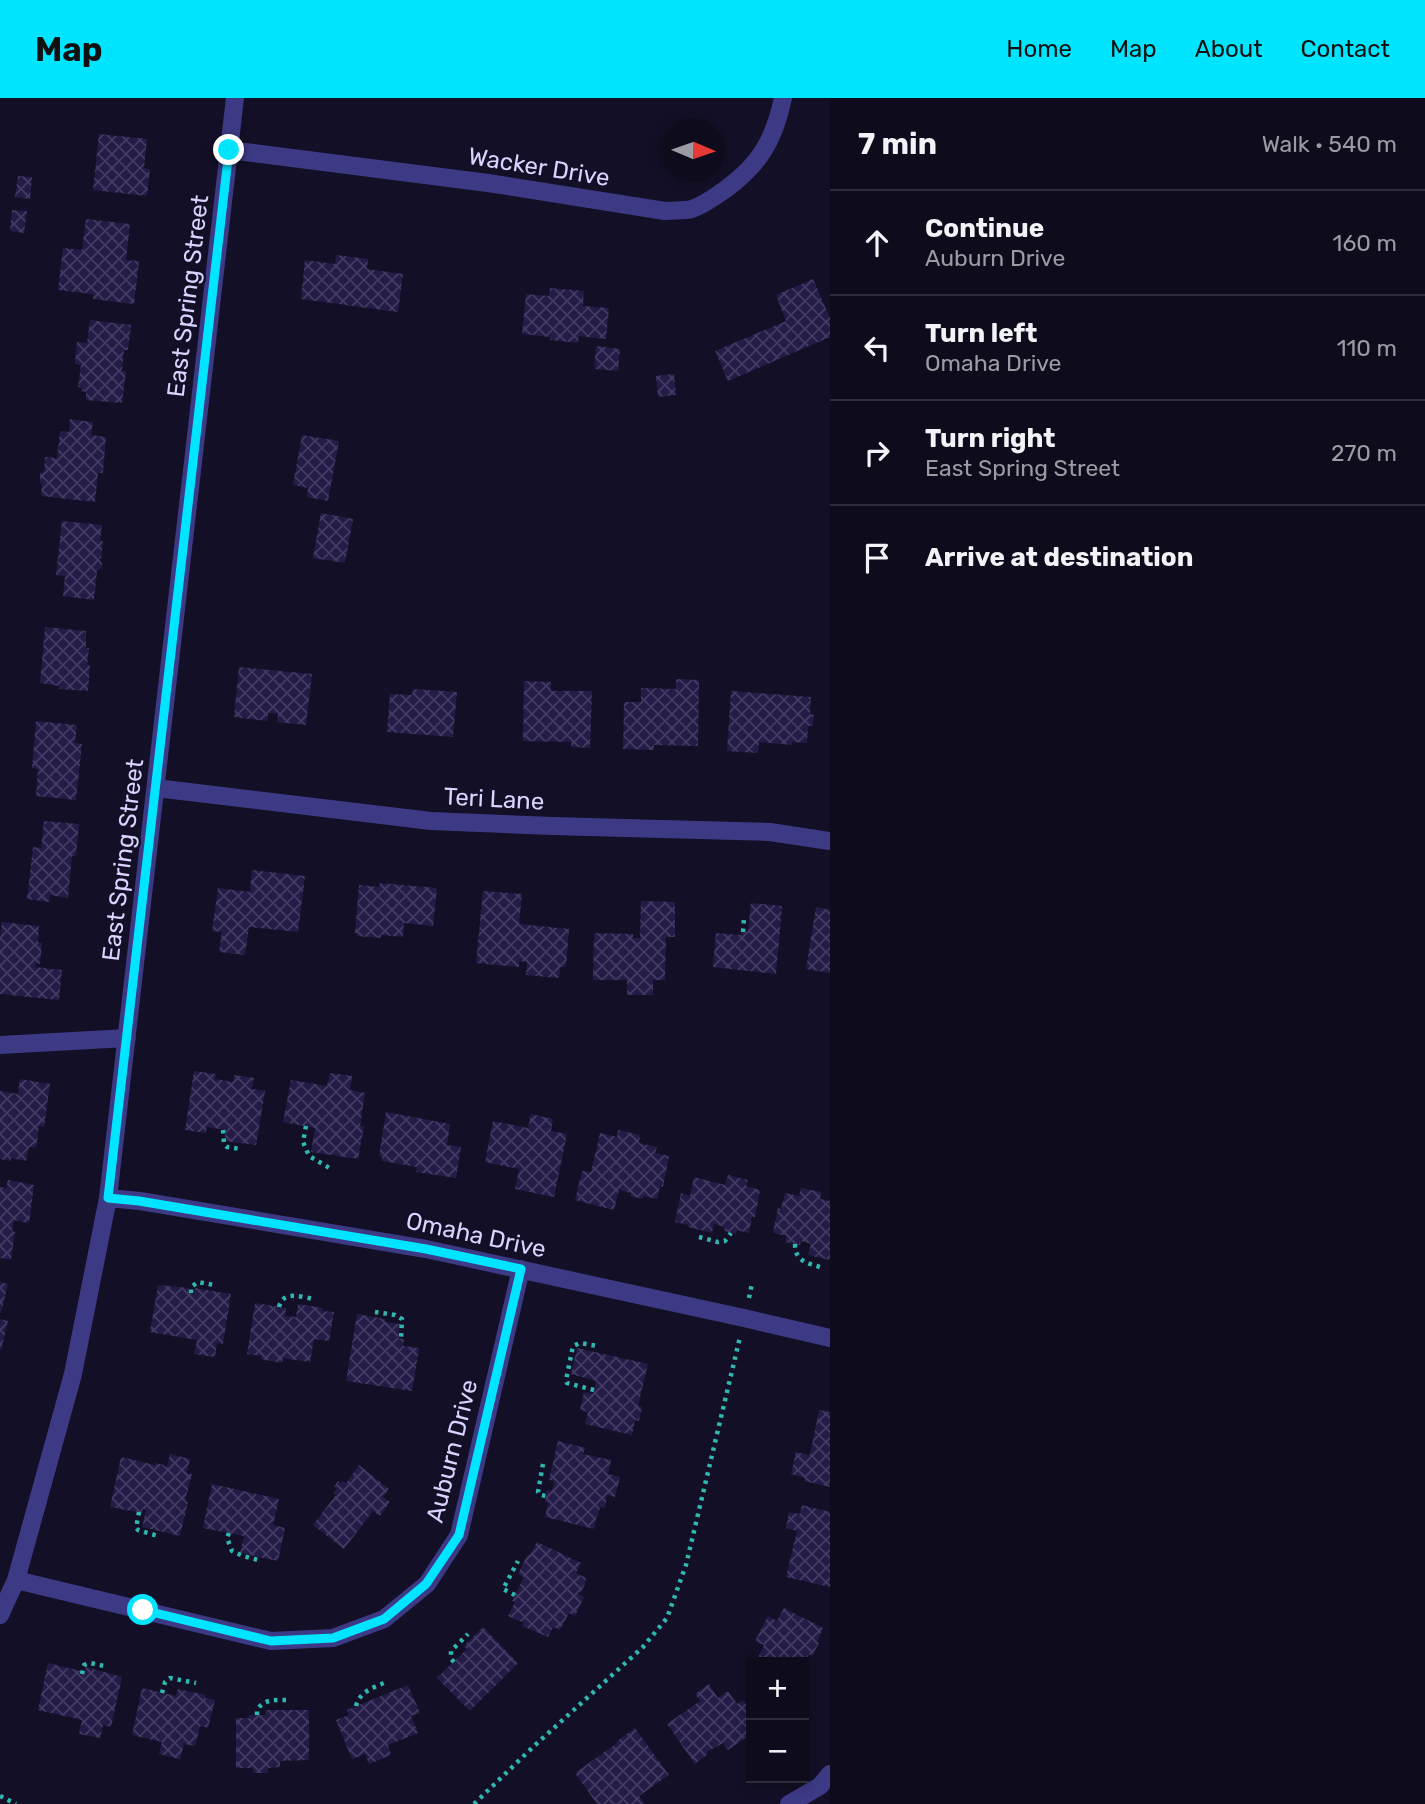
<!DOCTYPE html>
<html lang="en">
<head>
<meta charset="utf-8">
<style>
  :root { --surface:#0e0b1c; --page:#1c1929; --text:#f1f3f6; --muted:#9b9ba3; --line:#2e2b3b; --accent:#00e5ff }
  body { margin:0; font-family:Rubik,sans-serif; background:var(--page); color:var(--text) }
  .controls { position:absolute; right:21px; bottom:21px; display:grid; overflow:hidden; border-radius:0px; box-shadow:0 4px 10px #0003 }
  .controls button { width:63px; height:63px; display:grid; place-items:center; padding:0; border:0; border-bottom:2px solid var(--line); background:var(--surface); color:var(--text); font:35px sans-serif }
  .compass { position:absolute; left:662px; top:21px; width:63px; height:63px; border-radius:50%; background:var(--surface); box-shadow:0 4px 10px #0003; rotate:92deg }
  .stop { position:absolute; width:21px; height:21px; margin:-16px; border:5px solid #00e5ff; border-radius:50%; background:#fff }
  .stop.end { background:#00e5ff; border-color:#fff; box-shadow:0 2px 7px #0008 }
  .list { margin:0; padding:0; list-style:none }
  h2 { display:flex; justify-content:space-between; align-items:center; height:91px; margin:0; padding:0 28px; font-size:30px }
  h2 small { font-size:23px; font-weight:400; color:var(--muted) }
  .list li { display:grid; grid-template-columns:46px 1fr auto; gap:21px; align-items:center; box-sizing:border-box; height:105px; padding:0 28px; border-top:2px solid var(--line) }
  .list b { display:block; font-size:26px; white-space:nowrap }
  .list p { margin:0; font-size:23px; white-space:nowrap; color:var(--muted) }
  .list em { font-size:23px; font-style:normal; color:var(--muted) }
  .icon { flex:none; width:38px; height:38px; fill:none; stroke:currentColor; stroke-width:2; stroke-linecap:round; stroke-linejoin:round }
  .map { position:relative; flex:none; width:830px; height:1706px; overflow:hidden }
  header { display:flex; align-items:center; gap:42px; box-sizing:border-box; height:98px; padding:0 35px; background:var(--accent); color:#111 }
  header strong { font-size:33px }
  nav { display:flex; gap:38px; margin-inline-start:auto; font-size:24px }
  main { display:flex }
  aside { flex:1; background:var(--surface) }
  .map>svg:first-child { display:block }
  .building { fill:url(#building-cross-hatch) }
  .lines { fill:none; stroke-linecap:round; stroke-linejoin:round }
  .path { stroke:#2fb8b0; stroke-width:4.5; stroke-dasharray:3.5 5; stroke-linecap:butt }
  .minor { stroke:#3d3a85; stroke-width:18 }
  .route { stroke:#00e5ff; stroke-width:9 }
  .labels { text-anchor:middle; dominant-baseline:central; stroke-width:5; stroke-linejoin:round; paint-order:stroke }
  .street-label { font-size:24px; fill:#d9d4ff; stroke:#130f26 }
</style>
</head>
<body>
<header>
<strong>Map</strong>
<nav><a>Home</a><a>Map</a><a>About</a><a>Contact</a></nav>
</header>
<main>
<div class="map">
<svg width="830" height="1706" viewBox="0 0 830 1706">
  <defs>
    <pattern id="building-cross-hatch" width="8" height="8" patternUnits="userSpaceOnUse" patternTransform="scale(1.75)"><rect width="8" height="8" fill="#241b47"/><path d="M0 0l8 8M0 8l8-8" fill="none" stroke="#433b63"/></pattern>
  </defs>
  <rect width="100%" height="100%" fill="#130f26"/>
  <path class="building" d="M 99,36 L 147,41 L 144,70 L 150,71 L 147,98 L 93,92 Z
    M 18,78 L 32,79 L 30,101 L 15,99 Z
    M 12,112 L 27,113 L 24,135 L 10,133 Z
    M 86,121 L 130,126 L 126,162 L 139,163 L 134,206 L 93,201 L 93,196 L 58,192 L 63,150 L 82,152 Z
    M 336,157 L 368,161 L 367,171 L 403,176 L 398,214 L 301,201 L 305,162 L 335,166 Z
    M 813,181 L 830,220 L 830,239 L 728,283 L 715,253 L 786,223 L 776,197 Z
    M 550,190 L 584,193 L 583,208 L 609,210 L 606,241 L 579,238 L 578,245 L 550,242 L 550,239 L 522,236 L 526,196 L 549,198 Z
    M 90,222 L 131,227 L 128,252 L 124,252 L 122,273 L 126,273 L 122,305 L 86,302 L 86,294 L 82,293 L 82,290 L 78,289 L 81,267 L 75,266 L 77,244 L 87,245 Z
    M 596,248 L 620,251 L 618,273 L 594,271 Z
    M 674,276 L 676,297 L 658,299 L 656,278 Z
    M 70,321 L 93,324 L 91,337 L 106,339 L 103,375 L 98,375 L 95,404 L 41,398 L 42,387 L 40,384 L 40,376 L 44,373 L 45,359 L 57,360 L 60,333 L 69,334 Z
    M 302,337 L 339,343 L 328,403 L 307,399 L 308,390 L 293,387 Z
    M 321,415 L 353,421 L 345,465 L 313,460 Z
    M 62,423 L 102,427 L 100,443 L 103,443 L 101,461 L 98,460 L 102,465 L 102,470 L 97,473 L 94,502 L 63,498 L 65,478 L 56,477 Z
    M 45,529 L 86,533 L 86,550 L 89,550 L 87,567 L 90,567 L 88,593 L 59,591 L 59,588 L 40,585 Z
    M 239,569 L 312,576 L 306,627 L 277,624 L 278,616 L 268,615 L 267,623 L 234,619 Z
    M 676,581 L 699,582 L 698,648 L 654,647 L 654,652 L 623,651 L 624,604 L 641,604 L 641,590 L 676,591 Z
    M 524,583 L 551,584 L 551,593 L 592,593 L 590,650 L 571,649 L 571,644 L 523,643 Z
    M 413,591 L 457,594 L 453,639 L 387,634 L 390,596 L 412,597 Z
    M 731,593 L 811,599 L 810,616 L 814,617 L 813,628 L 808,628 L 807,645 L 792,644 L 792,647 L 759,644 L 758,655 L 727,653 Z
    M 36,623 L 77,627 L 75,645 L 82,646 L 76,702 L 36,698 L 38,671 L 32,670 Z
    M 44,723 L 79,726 L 76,758 L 72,758 L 68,800 L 50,797 L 49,804 L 27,801 L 33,749 L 41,750 Z
    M 252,772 L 305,778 L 298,834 L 249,829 L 245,857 L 219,854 L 222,834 L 212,833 L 218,790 L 250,794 Z
    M 380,785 L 437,790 L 433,828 L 404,825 L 403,839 L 381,837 L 381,840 L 357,838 L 357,835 L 355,835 L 359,787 L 379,789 Z
    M 483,793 L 522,796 L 519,826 L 569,831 L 566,869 L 560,869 L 559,880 L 526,877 L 527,864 L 519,863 L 519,869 L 476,865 Z
    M 641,803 L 675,804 L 675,839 L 666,839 L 665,882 L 653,882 L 653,897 L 627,897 L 627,882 L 593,882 L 594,835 L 633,836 L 633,840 L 640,840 Z
    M 751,805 L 782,808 L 776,876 L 713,869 L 716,835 L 741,837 L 741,834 L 748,833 Z
    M 816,809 L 830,812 L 830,875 L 806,871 Z
    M 2,824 L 39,828 L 38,844 L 42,845 L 40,866 L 36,865 L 35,869 L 62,872 L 59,902 L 0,896 L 0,840 Z
    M 194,973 L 216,976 L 215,981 L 233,984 L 234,977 L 254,980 L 252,991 L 265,993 L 256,1047 L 224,1043 L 226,1032 L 207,1029 L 206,1035 L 185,1032 Z
    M 330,975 L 352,978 L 350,992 L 365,995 L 360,1028 L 364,1028 L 358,1061 L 311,1054 L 315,1030 L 283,1024 L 291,982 L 327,988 Z
    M 20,981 L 50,986 L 44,1029 L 39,1028 L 36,1050 L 29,1049 L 26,1063 L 11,1060 L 11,1063 L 0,1061 L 0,993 L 18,996 Z
    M 386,1014 L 450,1026 L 447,1047 L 461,1049 L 456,1080 L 416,1074 L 417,1069 L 382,1063 L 382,1059 L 379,1058 Z
    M 531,1016 L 553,1021 L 551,1033 L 567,1036 L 554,1099 L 515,1091 L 519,1071 L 485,1064 L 493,1023 L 528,1030 Z
    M 618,1032 L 640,1037 L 639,1045 L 657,1049 L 655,1055 L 669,1058 L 663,1089 L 660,1088 L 657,1101 L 644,1098 L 643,1101 L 630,1098 L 631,1095 L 619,1092 L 614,1112 L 575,1102 L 582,1073 L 591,1074 L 600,1035 L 617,1039 Z
    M 728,1077 L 748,1082 L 746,1088 L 760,1092 L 755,1119 L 752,1119 L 749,1135 L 737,1132 L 736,1136 L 724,1133 L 725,1129 L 714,1126 L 712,1135 L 688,1129 L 688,1127 L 675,1124 L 681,1095 L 690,1098 L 694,1079 L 725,1087 Z
    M 8,1082 L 34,1087 L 29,1125 L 14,1122 L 12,1133 L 15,1134 L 11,1162 L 0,1160 L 0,1089 L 6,1090 Z
    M 801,1090 L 821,1094 L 820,1101 L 830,1103 L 830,1162 L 808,1157 L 811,1146 L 801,1143 L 800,1147 L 785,1144 L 786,1138 L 773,1135 L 778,1110 L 781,1111 L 785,1095 L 799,1098 Z
    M 0,1184 L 8,1186 L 1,1215 L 0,1215 Z
    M 158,1187 L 189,1190 L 188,1195 L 194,1196 L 195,1190 L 231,1196 L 223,1246 L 217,1245 L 215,1259 L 194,1256 L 197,1242 L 150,1234 Z
    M 255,1205 L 286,1210 L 285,1218 L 296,1219 L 298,1206 L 323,1210 L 322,1213 L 334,1214 L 329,1243 L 314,1241 L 310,1264 L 283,1260 L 282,1265 L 261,1261 L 261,1258 L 247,1256 Z
    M 357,1216 L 385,1221 L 385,1224 L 400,1226 L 398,1240 L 404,1241 L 403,1248 L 419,1250 L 412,1293 L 346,1283 Z
    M 0,1221 L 8,1223 L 1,1252 L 0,1252 Z
    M 577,1250 L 648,1266 L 638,1308 L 642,1309 L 639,1323 L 635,1322 L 632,1337 L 585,1326 L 588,1314 L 580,1312 L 584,1294 L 593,1296 L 596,1283 L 571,1276 Z
    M 819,1312 L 830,1314 L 830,1389 L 804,1383 L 805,1380 L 791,1376 L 796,1354 L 810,1357 Z
    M 558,1343 L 585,1350 L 583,1356 L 611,1362 L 608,1376 L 620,1379 L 615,1399 L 607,1397 L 605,1410 L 600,1409 L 598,1418 L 597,1417 L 594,1431 L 545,1419 L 548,1405 L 545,1404 L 547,1392 L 552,1393 L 554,1383 L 549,1382 Z
    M 170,1356 L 190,1361 L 187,1375 L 192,1376 L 185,1403 L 188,1404 L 180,1438 L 142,1429 L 146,1412 L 143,1411 L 142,1415 L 110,1409 L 121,1359 L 155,1367 L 155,1365 L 164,1367 L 164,1368 L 167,1369 Z
    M 359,1367 L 389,1391 L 383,1399 L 390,1404 L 380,1418 L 373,1413 L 344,1451 L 313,1427 L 336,1397 L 333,1395 L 337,1391 L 334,1389 L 338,1383 L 341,1385 L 343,1383 L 346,1385 Z
    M 212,1386 L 279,1401 L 273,1427 L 285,1430 L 278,1463 L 240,1455 L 244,1438 L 203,1430 Z
    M 802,1407 L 830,1414 L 830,1489 L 786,1479 L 797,1433 L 786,1430 L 789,1414 L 800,1416 Z
    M 537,1444 L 581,1465 L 576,1475 L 586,1480 L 585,1486 L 581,1494 L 577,1495 L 584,1499 L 575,1518 L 569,1515 L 560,1532 L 553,1529 L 548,1539 L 522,1528 L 524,1525 L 508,1518 L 515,1504 L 512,1503 L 524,1479 L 518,1476 L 528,1456 L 530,1457 Z
    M 784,1510 L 823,1530 L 817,1544 L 819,1545 L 812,1558 L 809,1556 L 804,1564 L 756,1564 L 764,1547 L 755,1543 L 768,1518 L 777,1523 Z
    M 483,1529 L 518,1565 L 470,1613 L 437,1580 L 467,1551 L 464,1548 Z
    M 48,1565 L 81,1573 L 82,1576 L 84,1576 L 86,1569 L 122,1579 L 111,1629 L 103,1627 L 100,1640 L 79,1636 L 82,1622 L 38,1612 Z
    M 709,1586 L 718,1600 L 728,1593 L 737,1606 L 743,1602 L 751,1614 L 751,1636 L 728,1652 L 723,1645 L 707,1654 L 708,1656 L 695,1666 L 667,1626 L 700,1603 L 695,1596 Z
    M 408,1587 L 420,1615 L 411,1618 L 418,1635 L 388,1647 L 391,1657 L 369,1666 L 365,1656 L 352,1661 L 336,1622 L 349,1617 L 347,1612 Z
    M 142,1590 L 176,1598 L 178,1591 L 206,1597 L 205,1600 L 215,1602 L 208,1630 L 200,1628 L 195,1648 L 184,1646 L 180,1661 L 159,1656 L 162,1644 L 132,1637 Z
    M 265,1612 L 309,1612 L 309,1662 L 280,1663 L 280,1669 L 268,1670 L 268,1675 L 253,1675 L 253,1670 L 236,1670 L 236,1620 L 249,1620 L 249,1617 L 265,1617 Z
    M 635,1630 L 669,1677 L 639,1698 L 644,1705 L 643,1706 L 597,1706 L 575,1675 L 617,1645 L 616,1644 Z"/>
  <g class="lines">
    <path class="path" d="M 743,834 L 744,819
      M 306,1028 L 303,1044 L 309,1058 L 333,1072
      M 223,1032 L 224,1046 L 227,1049 L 240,1051
      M 699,1139 L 718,1144 L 725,1143 L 731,1135
      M 795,1146 C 795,1164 808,1165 823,1170
      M 191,1195 L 191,1189 L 198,1184 L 214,1187
      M 749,1200 L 752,1185
      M 279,1209 C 283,1192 301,1199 314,1201
      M 375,1214 L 395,1217 L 402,1221 L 401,1241
      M 594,1292 L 567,1285 L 566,1282 L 573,1248 L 580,1245 L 598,1248
      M 543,1366 L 538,1394 L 540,1397 L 546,1398
      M 139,1414 L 136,1430 L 138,1432 L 158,1438
      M 229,1435 L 227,1440 L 232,1453 L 243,1458 L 258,1462
      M 515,1497 L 503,1491 L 518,1463
      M 454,1564 L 451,1561 L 451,1553 L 468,1536
      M 82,1576 L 84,1567 L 90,1565 L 104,1568
      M 162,1595 L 165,1584 L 170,1580 L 196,1585
      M 356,1608 C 360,1593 373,1590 386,1584
      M 257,1617 L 257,1612 C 264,1600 277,1602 290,1602
      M 0,1698 L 16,1706
      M 474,1706 L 533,1649 L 643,1549 L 667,1520 L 686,1467 L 740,1239"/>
    <path class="minor" d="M 229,52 L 488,85 L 665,113 C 673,112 684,113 692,111 C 704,107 716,98 726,91 C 760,66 774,42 783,0
      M 156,690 L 431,723 L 552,728 L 770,734 L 830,743
      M 0,947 L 127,940
      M 108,1100 L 140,1103 L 426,1151 L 744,1220 L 830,1240
      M 16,1482 L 271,1543 L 333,1540 L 384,1521 L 427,1486 L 459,1437 L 521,1171
      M 0,1517 L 16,1482 L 73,1276 L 108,1100 L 235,0
      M 789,1706 L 820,1688 L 830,1676"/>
  </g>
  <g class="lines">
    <path class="route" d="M 143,1512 L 271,1543 L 333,1540 L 384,1521 L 426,1486 L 459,1437 L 521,1171 L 426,1151 L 139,1103 L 108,1100 L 229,52"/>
  </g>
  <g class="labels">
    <g class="street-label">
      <text transform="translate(539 69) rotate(9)">Wacker Drive</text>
      <text transform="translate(188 198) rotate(-83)">East Spring Street</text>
      <text transform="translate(494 701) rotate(3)">Teri Lane</text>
      <text transform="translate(123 762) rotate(-83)">East Spring Street</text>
      <text transform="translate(476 1137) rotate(12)">Omaha Drive</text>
      <text transform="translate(452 1353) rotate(-76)">Auburn Drive</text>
    </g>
  </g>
</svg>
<div class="controls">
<button>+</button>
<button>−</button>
</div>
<svg class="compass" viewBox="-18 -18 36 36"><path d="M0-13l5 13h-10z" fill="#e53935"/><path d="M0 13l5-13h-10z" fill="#9b9ba3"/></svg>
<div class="stop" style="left:143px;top:1512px"></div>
<div class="stop end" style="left:229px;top:52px"></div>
</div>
<aside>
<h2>7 min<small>Walk · 540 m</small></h2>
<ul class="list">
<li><svg class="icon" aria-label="ahead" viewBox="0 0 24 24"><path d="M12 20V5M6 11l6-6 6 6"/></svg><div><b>Continue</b><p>Auburn Drive</p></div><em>160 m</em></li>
<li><svg class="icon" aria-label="left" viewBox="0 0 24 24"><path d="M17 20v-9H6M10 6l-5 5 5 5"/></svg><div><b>Turn left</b><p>Omaha Drive</p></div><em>110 m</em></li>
<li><svg class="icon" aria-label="right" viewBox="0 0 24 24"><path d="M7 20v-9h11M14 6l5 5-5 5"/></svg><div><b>Turn right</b><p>East Spring Street</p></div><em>270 m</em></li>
<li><svg class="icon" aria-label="arrive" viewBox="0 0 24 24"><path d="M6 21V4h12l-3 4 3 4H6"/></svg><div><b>Arrive at destination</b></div></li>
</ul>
</aside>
</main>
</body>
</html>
